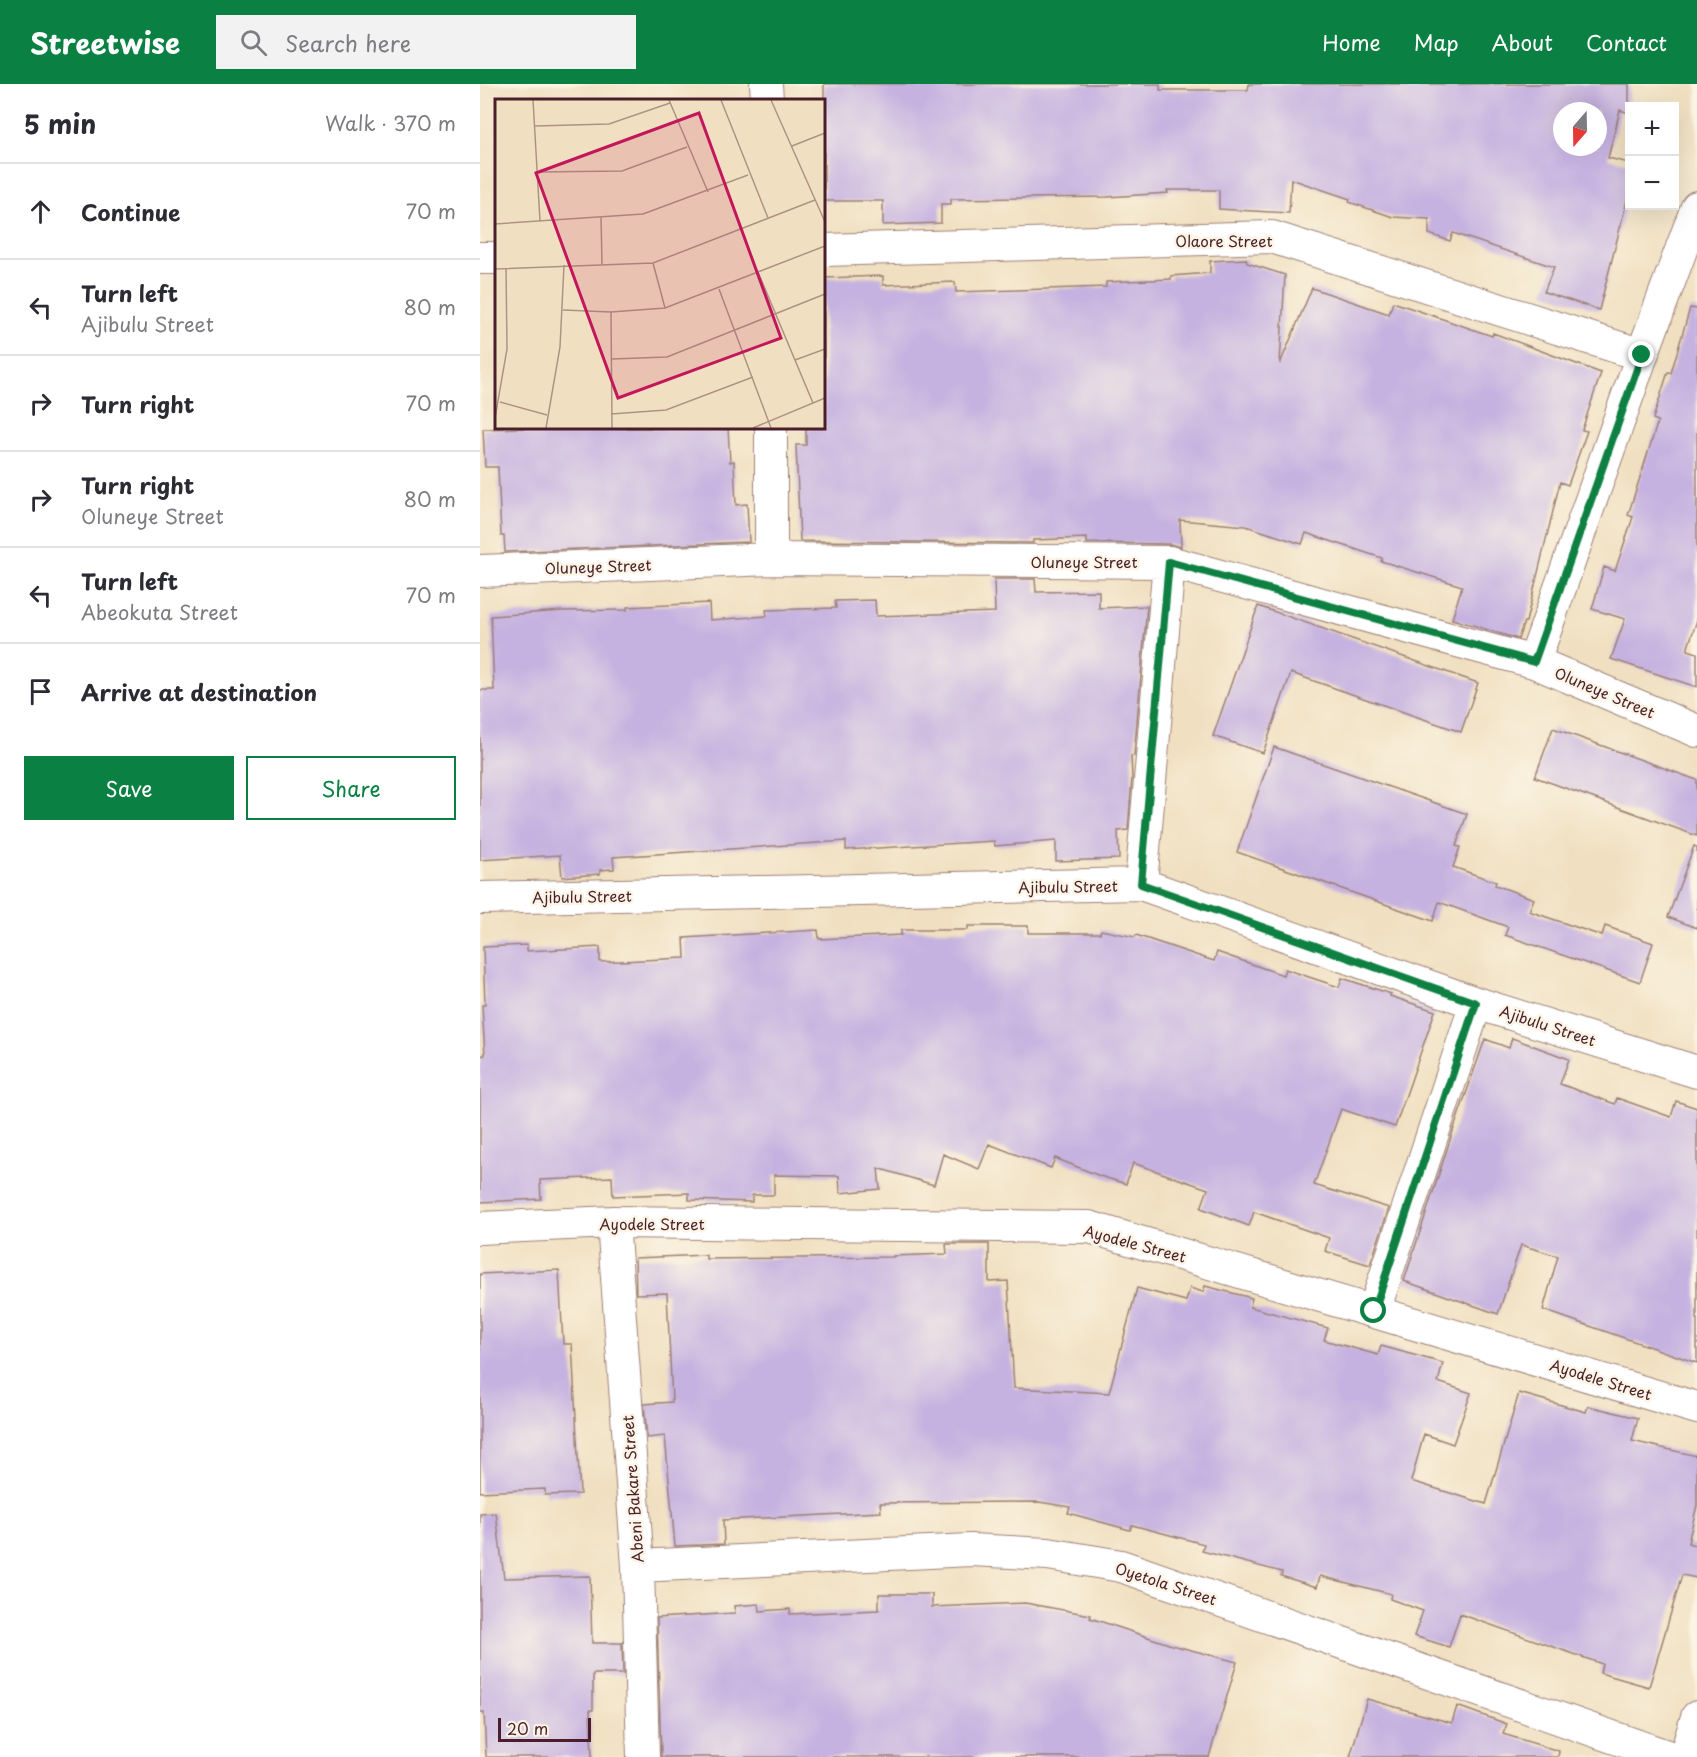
<!DOCTYPE html>
<html lang="en">
<head>
<meta charset="utf-8">
<style>
  :root { --surface:#fff; --page:#f2f2f3; --text:#2b2b33; --muted:#7c7c81; --line:#e1e1e2; --accent:#0b8043 }
  body { margin:0; font-family:"Playpen Sans",sans-serif; background:var(--page); color:var(--text) }
  .controls { position:absolute; right:18px; top:18px; display:grid; overflow:hidden; border-radius:0px; box-shadow:0 6px 24px #0002 }
  .controls button { width:54px; height:54px; display:grid; place-items:center; padding:0; border:0; border-bottom:2px solid var(--line); background:var(--surface); color:var(--text); font:30px sans-serif }
  .compass { position:absolute; left:1073px; top:18px; width:54px; height:54px; border-radius:50%; background:var(--surface); box-shadow:0 6px 24px #0002; rotate:200deg }
  .scale { position:absolute; left:18px; bottom:15px; width:93px; box-sizing:border-box; padding-left:6px; border:3px solid #4a1f2b; border-top:0; font-size:16px; line-height:21px; white-space:nowrap; color:#4a1f2b; -webkit-text-stroke:4px #fcf5e5; paint-order:stroke }
  .stop { position:absolute; width:18px; height:18px; margin:-14px; border:4px solid #0b8043; border-radius:50%; background:#fff }
  .stop.end { background:#0b8043; border-color:#fff; box-shadow:0 2px 6px #0008 }
  .list { margin:0; padding:0; list-style:none }
  h2 { display:flex; justify-content:space-between; align-items:center; height:78px; margin:0; padding:0 24px; font-size:26px }
  h2 small { font-size:20px; font-weight:400; color:var(--muted) }
  .list li { display:grid; grid-template-columns:39px 1fr auto; gap:18px; align-items:center; box-sizing:border-box; height:96px; padding:0 24px; border-top:2px solid var(--line) }
  .list b { display:block; font-size:22px; white-space:nowrap }
  .list p { margin:0; font-size:20px; white-space:nowrap; color:var(--muted) }
  .list em { font-size:20px; font-style:normal; color:var(--muted) }
  .actions { display:flex; gap:12px; padding:18px 24px }
  .actions a { flex:1; padding:14px 0; border:2px solid var(--accent); border-radius:0px; text-align:center; font-size:21px; color:var(--accent) }
  .actions .main { background:var(--accent); color:#fff }
  .icon { flex:none; width:33px; height:33px; fill:none; stroke:currentColor; stroke-width:2; stroke-linecap:round; stroke-linejoin:round }
  .map { position:relative; flex:none; width:1217px; height:1673px; overflow:hidden }
  header { display:flex; align-items:center; gap:36px; box-sizing:border-box; height:84px; padding:0 30px; background:var(--accent); color:#fff }
  header strong { font-size:28px }
  nav { display:flex; gap:33px; margin-inline-start:auto; font-size:21px }
  .search { width:420px; height:54px; background:var(--page); display:flex; align-items:center; gap:15px; box-sizing:border-box; padding:0 21px; border-radius:0px; color:var(--muted); font-size:22px }
  main { display:flex }
  aside { flex:1; background:var(--surface) }
  .map>svg:first-child { display:block }
  .building { fill:#c6b2e0; fill-rule:evenodd }
  .lines { fill:none; stroke-linecap:round; stroke-linejoin:round }
  .minor-casing { stroke:#9d8076; stroke-width:34 }
  .minor { stroke:#fff; stroke-width:32 }
  .route { stroke:#0b8043; stroke-width:8 }
  .labels { text-anchor:middle; dominant-baseline:central; stroke-width:5; stroke-linejoin:round; paint-order:stroke }
  .street-label { font-size:15px; fill:#4a1f2b; stroke:#fcf5e5 }
  .inset-road { fill:none; stroke:#ae9385; stroke-width:1.5 }
  .view { fill:#c2185b; fill-opacity:0.15; stroke:#c2185b; stroke-width:3 }
  .inset-edge { fill:none; stroke:#4a1f2b; stroke-width:3 }
</style>
</head>
<body>
<header>
<strong>Streetwise</strong>
<div class="search"><svg class="icon" aria-label="search" viewBox="0 0 24 24"><circle cx="10" cy="10" r="6"/><path d="M15 15l6 6"/></svg>Search here</div>
<nav><a>Home</a><a>Map</a><a>About</a><a>Contact</a></nav>
</header>
<main>
<aside>
<h2>5 min<small>Walk · 370 m</small></h2>
<ul class="list">
<li><svg class="icon" aria-label="ahead" viewBox="0 0 24 24"><path d="M12 20V5M6 11l6-6 6 6"/></svg><div><b>Continue</b></div><em>70 m</em></li>
<li><svg class="icon" aria-label="left" viewBox="0 0 24 24"><path d="M17 20v-9H6M10 6l-5 5 5 5"/></svg><div><b>Turn left</b><p>Ajibulu Street</p></div><em>80 m</em></li>
<li><svg class="icon" aria-label="right" viewBox="0 0 24 24"><path d="M7 20v-9h11M14 6l5 5-5 5"/></svg><div><b>Turn right</b></div><em>70 m</em></li>
<li><svg class="icon" aria-label="right" viewBox="0 0 24 24"><path d="M7 20v-9h11M14 6l5 5-5 5"/></svg><div><b>Turn right</b><p>Oluneye Street</p></div><em>80 m</em></li>
<li><svg class="icon" aria-label="left" viewBox="0 0 24 24"><path d="M17 20v-9H6M10 6l-5 5 5 5"/></svg><div><b>Turn left</b><p>Abeokuta Street</p></div><em>70 m</em></li>
<li><svg class="icon" aria-label="arrive" viewBox="0 0 24 24"><path d="M6 21V4h12l-3 4 3 4H6"/></svg><div><b>Arrive at destination</b></div></li>
</ul>
<div class="actions"><a class="main">Save</a><a>Share</a></div>
</aside>
<div class="map">
<svg width="1217" height="1673" viewBox="0 0 1217 1673">
  <rect width="100%" height="100%" fill="#fcf5e5"/>
  <filter id="ink" filterUnits="userSpaceOnUse"><feTurbulence type="fractalNoise" baseFrequency=".0167" numOctaves="2"/><feDisplacementMap in="SourceGraphic" scale="12" xChannelSelector="R" yChannelSelector="G"/><feConvolveMatrix kernelMatrix="1 2 1 2 8 2 1 2 1" color-interpolation-filters="sRGB"/></filter>
  <filter id="wash" filterUnits="userSpaceOnUse"><feTurbulence type="fractalNoise" baseFrequency=".008" numOctaves="4" result="noise"/><feDisplacementMap in="SourceGraphic" scale="24" xChannelSelector="R" yChannelSelector="G"/><feGaussianBlur stdDeviation="1.35" result="paint"/><feColorMatrix in="noise" values="0 0 0 0 0 0 0 0 0 0 0 0 0 0 0 0 0 1.4 0 .05"/><feComposite in="paint" operator="in"/></filter>
  <g filter="url(#wash)">
    <rect width="100%" height="100%" fill="#f0e0c1"/>
    <g id="blocks">
      <path class="building" d="M 344,0 L 680,0 L 680,6 L 768,6 L 769,0 L 1149,0 L 1149,29 L 1140,26 L 1128,74 L 1149,79 L 1149,109 L 1119,226 L 1064,208 L 1074,183 L 973,149 L 970,157 L 949,150 L 949,135 L 913,133 L 869,118 L 870,115 L 811,95 L 809,129 L 739,125 L 739,106 L 687,106 L 688,109 L 627,113 L 471,115 L 471,120 L 461,120 L 461,139 L 403,141 L 403,117 L 344,117 ZM 1082,27 L 1118,27 L 1118,63 L 1082,63 Z
        M 766,175 L 767,179 L 805,191 L 800,280 L 832,204 L 909,230 L 913,218 L 1012,252 L 1013,249 L 1121,289 L 1102,346 L 1107,347 L 1088,401 L 1080,398 L 1046,538 L 1044,538 L 1038,555 L 972,535 L 982,502 L 901,477 L 902,474 L 826,449 L 822,460 L 766,442 L 700,436 L 701,463 L 689,460 L 607,459 L 607,454 L 553,456 L 553,459 L 320,457 L 316,361 L 326,361 L 326,344 L 344,344 L 344,194 L 403,192 L 403,201 L 475,198 L 476,208 L 626,203 L 626,198 L 691,195 L 691,192 L 730,189 L 730,177 Z
        M 1210,224 L 1217,225 L 1217,536 L 1208,563 L 1208,566 L 1217,569 L 1217,603 L 1131,575 L 1145,535 L 1112,525 L 1124,483 L 1135,487 L 1153,433 L 1148,431 L 1178,337 L 1173,335 L 1188,288 L 1191,289 Z
        M 50,344 L 248,344 L 250,378 L 254,377 L 256,421 L 267,420 L 269,458 L 25,468 L 24,452 L 21,452 L 18,383 L 5,383 L 3,345 Z
        M 514,495 L 555,495 L 556,508 L 619,507 L 619,524 L 667,522 L 654,672 L 651,672 L 652,694 L 648,746 L 638,747 L 639,775 L 576,777 L 576,757 L 515,762 L 514,757 L 366,766 L 366,757 L 133,773 L 134,785 L 120,786 L 120,790 L 82,793 L 80,771 L 0,776 L 0,606 L 14,606 L 11,532 L 82,527 L 147,526 L 147,523 L 229,519 L 230,536 L 287,532 L 286,526 L 356,524 L 355,517 L 395,516 L 396,532 L 515,528 Z
        M 778,522 L 998,599 L 981,648 L 811,589 L 783,669 L 733,652 Z
        M 1073,644 L 1217,696 L 1217,752 L 1055,693 Z
        M 794,663 L 987,730 L 976,762 L 980,763 L 973,783 L 1016,798 L 1015,801 L 1054,815 L 1049,827 L 1122,852 L 1125,842 L 1173,859 L 1160,898 L 1025,851 L 1028,843 L 959,818 L 953,837 L 757,768 Z
        M 1214,762 L 1217,763 L 1217,844 L 1188,833 Z
        M 488,842 L 548,842 L 548,849 L 620,849 L 621,846 L 655,853 L 656,851 L 734,877 L 737,868 L 803,891 L 805,885 L 859,903 L 862,894 L 911,910 L 910,912 L 955,927 L 915,1043 L 861,1025 L 834,1101 L 909,1124 L 890,1181 L 845,1167 L 849,1154 L 774,1128 L 769,1142 L 721,1124 L 728,1105 L 653,1079 L 646,1100 L 620,1092 L 575,1074 L 571,1084 L 509,1060 L 499,1085 L 463,1070 L 454,1101 L 398,1084 L 400,1105 L 360,1109 L 359,1092 L 294,1091 L 294,1111 L 272,1111 L 272,1118 L 209,1116 L 209,1109 L 133,1112 L 132,1093 L 60,1096 L 61,1115 L 0,1118 L 0,972 L 5,971 L 2,921 L 5,921 L 3,863 L 47,861 L 47,867 L 120,863 L 120,878 L 205,874 L 204,854 L 338,846 L 339,855 L 421,851 L 421,846 L 488,846 Z
        M 1032,954 L 1089,975 L 1080,1000 L 1135,1020 L 1137,1014 L 1191,1033 L 1196,1017 L 1217,1024 L 1217,1279 L 1063,1226 L 1078,1172 L 1041,1161 L 1018,1230 L 924,1197 L 971,1053 L 1005,955 L 1029,964 Z
        M 466,1160 L 509,1160 L 509,1198 L 528,1197 L 534,1304 L 629,1309 L 657,1204 L 706,1217 L 710,1204 L 723,1208 L 725,1202 L 772,1214 L 770,1223 L 848,1244 L 844,1256 L 898,1271 L 901,1262 L 963,1279 L 958,1298 L 991,1309 L 973,1360 L 944,1350 L 931,1397 L 1006,1420 L 1039,1309 L 1106,1328 L 1108,1322 L 1158,1334 L 1152,1357 L 1217,1372 L 1217,1421 L 1208,1459 L 1217,1462 L 1217,1494 L 1202,1491 L 1169,1603 L 1120,1589 L 1122,1580 L 980,1530 L 969,1563 L 934,1552 L 943,1527 L 910,1515 L 911,1510 L 840,1492 L 837,1503 L 801,1492 L 802,1488 L 722,1467 L 724,1460 L 652,1441 L 650,1446 L 588,1429 L 590,1423 L 559,1418 L 400,1419 L 401,1428 L 243,1436 L 244,1460 L 195,1462 L 185,1352 L 167,1354 L 164,1320 L 192,1318 L 187,1209 L 156,1210 L 155,1174 L 226,1171 L 226,1175 L 413,1173 L 413,1172 L 467,1170 Z
        M 79,1186 L 83,1260 L 92,1260 L 100,1410 L 65,1411 L 65,1405 L 0,1408 L 0,1190 Z
        M 16,1429 L 24,1494 L 110,1492 L 112,1559 L 142,1559 L 143,1590 L 113,1590 L 113,1626 L 110,1626 L 112,1673 L 6,1673 L 4,1628 L 0,1628 L 0,1430 Z
        M 399,1510 L 452,1510 L 452,1523 L 545,1519 L 611,1531 L 610,1534 L 692,1561 L 757,1578 L 729,1673 L 181,1673 L 177,1534 L 255,1529 L 254,1522 L 279,1520 L 280,1527 L 310,1525 L 310,1530 L 399,1526 Z
        M 887,1615 L 972,1639 L 977,1622 L 1027,1640 L 1023,1650 L 1079,1667 L 1078,1673 L 870,1673 Z"/>
    </g>
  </g>
  <g filter="url(#ink)">
    <use href="#blocks" fill-opacity="0" stroke="#9d8076" stroke-width="1.5"/>
    <g class="lines">
      <g class="minor-casing">
        <path id="minor" d="M 286,0 L 287,16
          M 344,166 L 792,153 L 1162,271
          M 0,174 L 16,174
          M 291,475 L 291,344
          M 0,487 L 291,475 L 689,478 L 1054,578 L 1217,647
          M 1054,578 L 1162,271 L 1217,123
          M 661,800 L 689,478
          M 0,814 L 661,800 L 996,919 L 1217,988
          M 133,1138 L 158,1482 L 163,1673
          M 0,1144 L 133,1138 L 609,1143 L 1217,1324
          M 894,1227 L 996,919
          M 158,1482 L 491,1466 L 568,1470 L 641,1482 L 1190,1673
          M 1205,1673 L 1217,1633"/>
      </g>
      <use href="#minor" class="minor"/>
    </g>
  </g>
  <g class="lines" filter="url(#ink)">
    <path class="route" d="M 894,1227 L 996,919 L 661,800 L 689,478 L 1054,578 L 1162,271"/>
  </g>
  <g class="labels">
    <g class="street-label">
      <text x="744" y="156">Olaore Street</text>
      <text x="604" y="477">Oluneye Street</text>
      <text transform="translate(118 482) rotate(-2)">Oluneye Street</text>
      <text transform="translate(1125 608) rotate(23)">Oluneye Street</text>
      <text transform="translate(588 802) rotate(-1)">Ajibulu Street</text>
      <text transform="translate(102 812) rotate(-1)">Ajibulu Street</text>
      <text transform="translate(1068 941) rotate(18)">Ajibulu Street</text>
      <text x="172" y="1139">Ayodele Street</text>
      <text transform="translate(655 1159) rotate(15)">Ayodele Street</text>
      <text transform="translate(1121 1295) rotate(17)">Ayodele Street</text>
      <text transform="translate(152 1405) rotate(-94)">Abeni Bakare Street</text>
      <text transform="translate(686 1499) rotate(18)">Oyetola Street</text>
    </g>
  </g>
  <g transform="translate(15 15)">
    <rect width="330" height="330" fill="#f0e0c1"/>
    <path class="inset-road" d="M 38,1 L 45,122M 174,1 L 213,93M 226,1 L 273,119M 276,1 L 330,123M 40,27 L 114,25 L 175,4M 297,47 L 330,34M 42,73 L 127,72 L 192,48M 106,118 L 107,165M 0,125 L 148,115 L 253,76M 158,164 L 170,209M 0,170 L 158,164 L 320,101M 263,173 L 318,304M 224,190 L 276,329M 68,211 L 116,213 L 170,209 L 330,147M 116,213 L 117,329M 117,260 L 172,258 L 330,195M 300,261 L 330,250M 5,303 L 52,316M 116,315 L 171,311 L 258,278M 0,319 L 12,250 L 11,169M 51,329 L 65,248 L 69,166M 258,329 L 330,299"/>
    <path class="view" d="M 204,14 L 286,239 L 123,299 L 41,74 Z"/>
    <rect width="330" height="330" class="inset-edge"/>
  </g>
</svg>
<div class="controls">
<button>+</button>
<button>−</button>
</div>
<svg class="compass" viewBox="-18 -18 36 36"><path d="M0-13l5 13h-10z" fill="#e53935"/><path d="M0 13l5-13h-10z" fill="#7c7c81"/></svg>
<div class="scale">20 m</div>
<div class="stop" style="left:894px;top:1227px"></div>
<div class="stop end" style="left:1162px;top:271px"></div>
</div>
</main>
</body>
</html>
